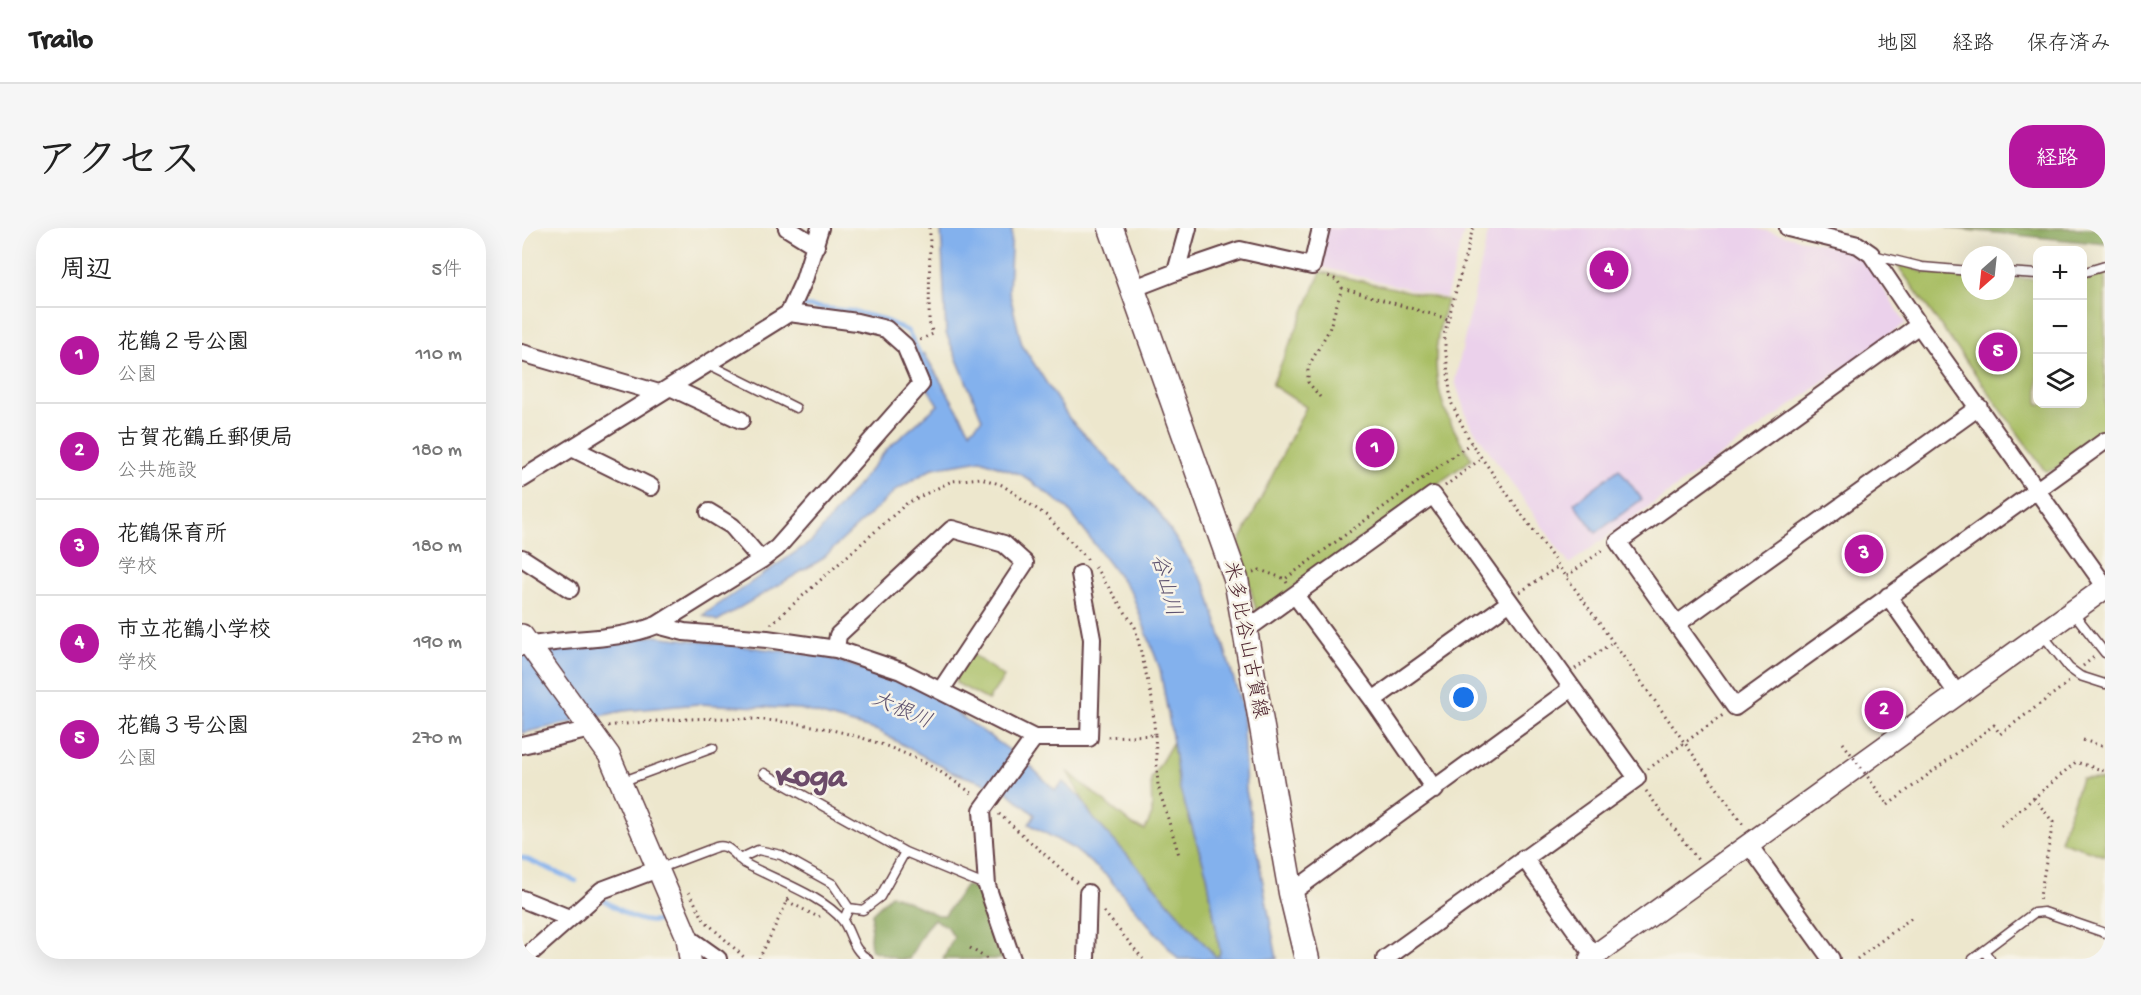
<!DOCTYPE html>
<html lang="ja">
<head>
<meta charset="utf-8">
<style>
  :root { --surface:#fff; --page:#f6f6f6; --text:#222; --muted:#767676; --line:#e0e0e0; --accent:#b5179e }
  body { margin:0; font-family:"Gochi Hand","Klee One",sans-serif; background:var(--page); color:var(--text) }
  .controls { position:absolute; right:18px; top:18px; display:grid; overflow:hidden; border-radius:12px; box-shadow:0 6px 24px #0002 }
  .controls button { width:54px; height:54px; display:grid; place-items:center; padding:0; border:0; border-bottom:2px solid var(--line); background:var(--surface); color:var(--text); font:30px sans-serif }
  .compass { position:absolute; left:1439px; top:18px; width:54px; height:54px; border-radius:50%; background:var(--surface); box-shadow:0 6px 24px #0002; rotate:207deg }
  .you { position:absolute; left:942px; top:470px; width:21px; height:21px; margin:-15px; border:4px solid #fff; border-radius:50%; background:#1a73e8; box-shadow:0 0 0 9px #1a73e833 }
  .badge { display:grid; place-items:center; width:39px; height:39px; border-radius:50%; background:var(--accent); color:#fff; font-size:20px; font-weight:700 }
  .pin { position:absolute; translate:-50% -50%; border:3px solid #fff; box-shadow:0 2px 6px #0006 }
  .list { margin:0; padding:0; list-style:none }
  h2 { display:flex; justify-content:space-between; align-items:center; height:78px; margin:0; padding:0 24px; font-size:26px }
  h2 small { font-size:20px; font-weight:400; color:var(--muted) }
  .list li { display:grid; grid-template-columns:39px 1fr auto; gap:18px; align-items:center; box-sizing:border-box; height:96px; padding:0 24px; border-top:2px solid var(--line) }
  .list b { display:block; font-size:22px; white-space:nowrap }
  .list p { margin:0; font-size:20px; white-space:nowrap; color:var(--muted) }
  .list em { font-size:20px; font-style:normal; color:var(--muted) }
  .icon { flex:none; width:33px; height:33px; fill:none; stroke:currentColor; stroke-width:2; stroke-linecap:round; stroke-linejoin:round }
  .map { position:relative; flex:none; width:1583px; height:731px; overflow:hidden; border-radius:24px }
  header { display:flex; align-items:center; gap:36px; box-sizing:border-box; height:84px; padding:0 30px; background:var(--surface); border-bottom:2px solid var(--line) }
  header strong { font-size:28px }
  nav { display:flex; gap:33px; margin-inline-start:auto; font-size:21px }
  .intro { display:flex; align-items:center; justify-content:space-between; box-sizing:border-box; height:144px; padding:0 36px }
  h1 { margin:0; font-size:42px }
  .button { padding:15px 27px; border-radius:24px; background:var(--accent); color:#fff; font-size:21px; font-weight:700 }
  main { display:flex; gap:36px; padding:0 36px }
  aside { flex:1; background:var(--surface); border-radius:24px; box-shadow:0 6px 24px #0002 }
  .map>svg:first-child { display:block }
  .built { fill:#ebd1eb }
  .green { fill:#a8be63; stroke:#796e47; stroke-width:1.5 }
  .forest { fill:#86a559; stroke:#686242; stroke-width:1.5 }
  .water { fill:#83b1ed; stroke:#66688c; stroke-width:1.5 }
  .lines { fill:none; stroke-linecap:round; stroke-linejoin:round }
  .stream { stroke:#83b1ed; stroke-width:4.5 }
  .service-casing { stroke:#623d43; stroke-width:11 }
  .minor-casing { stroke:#623d43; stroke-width:20 }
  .tertiary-casing { stroke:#623d43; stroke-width:24 }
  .secondary-casing { stroke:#623d43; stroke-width:27 }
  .path { stroke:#623d43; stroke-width:3; stroke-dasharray:1.5 4.5; stroke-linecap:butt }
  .service { stroke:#fff; stroke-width:8 }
  .minor { stroke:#fff; stroke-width:16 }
  .tertiary { stroke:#fff; stroke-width:21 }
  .secondary { stroke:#fff; stroke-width:24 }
  .path-bridge { stroke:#623d43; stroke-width:3; stroke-dasharray:1.5 4.5; stroke-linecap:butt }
  .labels { text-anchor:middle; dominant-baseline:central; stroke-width:5; stroke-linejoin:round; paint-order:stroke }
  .street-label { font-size:20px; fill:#4a1f2b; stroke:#f7f3e8 }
  .water-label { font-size:21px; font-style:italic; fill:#5e526f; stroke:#f7f3e8 }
  .town-label { font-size:32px; font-weight:bold; fill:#6c4b69; stroke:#f7f3e8 }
</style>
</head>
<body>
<header>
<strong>Trailo</strong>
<nav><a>地図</a><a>経路</a><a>保存済み</a></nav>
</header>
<div class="intro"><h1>アクセス</h1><a class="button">経路</a></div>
<main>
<aside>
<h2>周辺<small>5件</small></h2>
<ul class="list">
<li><span class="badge">1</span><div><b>花鶴２号公園</b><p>公園</p></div><em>110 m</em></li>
<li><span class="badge">2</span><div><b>古賀花鶴丘郵便局</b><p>公共施設</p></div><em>180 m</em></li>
<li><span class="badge">3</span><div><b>花鶴保育所</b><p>学校</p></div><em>180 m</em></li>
<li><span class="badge">4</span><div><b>市立花鶴小学校</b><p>学校</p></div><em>190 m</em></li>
<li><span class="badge">5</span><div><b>花鶴３号公園</b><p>公園</p></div><em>270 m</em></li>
</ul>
</aside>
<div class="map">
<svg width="1583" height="731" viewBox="0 0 1583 731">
  <rect width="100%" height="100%" fill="#f7f3e8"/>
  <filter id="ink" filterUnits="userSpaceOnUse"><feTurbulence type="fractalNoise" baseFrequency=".0167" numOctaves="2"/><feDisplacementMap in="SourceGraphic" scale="12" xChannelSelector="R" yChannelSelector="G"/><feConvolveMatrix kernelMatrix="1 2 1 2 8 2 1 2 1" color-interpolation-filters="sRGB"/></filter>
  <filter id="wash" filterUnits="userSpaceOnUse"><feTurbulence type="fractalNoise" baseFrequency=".008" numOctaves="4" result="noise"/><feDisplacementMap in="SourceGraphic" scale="24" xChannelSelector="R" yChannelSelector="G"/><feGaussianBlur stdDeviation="1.35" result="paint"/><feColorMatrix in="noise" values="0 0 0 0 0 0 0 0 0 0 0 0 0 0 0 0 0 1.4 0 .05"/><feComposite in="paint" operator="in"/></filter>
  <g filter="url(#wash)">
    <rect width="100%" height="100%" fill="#ede7cd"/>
    <path class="built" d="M 805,0 L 943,0 L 924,70 L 795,38 Z
      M 967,0 L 1232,0 L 1338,25 L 1384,95 L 1047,336 L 946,193 L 933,153 Z"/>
    <path class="green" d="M 1373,34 L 1401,44 L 1448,48 L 1448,63 L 1484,63 L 1484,50 L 1515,51 L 1516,176 L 1560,176 L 1561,50 L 1583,44 L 1583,204 L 1531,242 L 1523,243 Z
      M 799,44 L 925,72 C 922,84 918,96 916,108 C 908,156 924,193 950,231 L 735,386 L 717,315 L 784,179 L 750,157 Z
      M 450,426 L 482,449 L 466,472 L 434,455 L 434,447 Z
      M 651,514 L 657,558 L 685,647 L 698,724 L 697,728 L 693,728 L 607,629 L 571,590 L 545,543 L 611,597 L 623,602 L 630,586 L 629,551 Z
      M 1559,550 L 1583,552 L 1583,628 L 1538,613 Z"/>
    <path class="forest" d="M 1425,0 L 1583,0 L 1583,16 Z
      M 443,658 L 452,659 L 463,666 L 481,731 L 421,731 L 432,709 L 424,698 L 412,691 L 404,700 L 387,731 L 375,731 L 349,722 L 348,710 L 350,685 L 369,667 L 374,668 L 415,687 L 423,687 Z"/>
    <path class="water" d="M 419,0 L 490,0 L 487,63 L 500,117 L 547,190 L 637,285 L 684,358 L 720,479 L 724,562 L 755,731 L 656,731 L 585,648 L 552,621 L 507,596 L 513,587 L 483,562 L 430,544 L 356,503 L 278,481 L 176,476 L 101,483 L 0,505 L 0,427 L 31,419 L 133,408 L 302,428 L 402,462 L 503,533 L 533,562 L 541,554 L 558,569 L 571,590 L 607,629 L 693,728 L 697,728 L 698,724 L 685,647 L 657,558 L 651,514 L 638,441 L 610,366 L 545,280 L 500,247 L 459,232 L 411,240 L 374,262 L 299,332 L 195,393 L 181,387 L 290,313 L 365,221 L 416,177 L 389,132 L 402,125 L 448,203 L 460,191 L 424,105 Z
      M 1097,241 L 1120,271 L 1074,305 L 1052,275 Z"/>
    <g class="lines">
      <path class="stream" d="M 282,78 L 329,83 L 360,91 L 386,103 L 400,130
        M 0,629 L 54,653
        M 83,673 C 100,683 115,696 136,693"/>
    </g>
  </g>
  <g filter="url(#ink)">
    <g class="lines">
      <g class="service-casing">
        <path id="service" d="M 1351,27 L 1400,39 L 1448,43
          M 1484,44 L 1516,46
          M 1560,45 L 1583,38
          M 186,136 L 274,180
          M 1550,383 L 1583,425
          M 1520,406 L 1547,440 L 1558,448 L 1583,456
          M 242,545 L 383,624 L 465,658
          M 99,554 L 191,520
          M 217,631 L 236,622 L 259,627 L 311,656 L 327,680 L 321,693
          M 136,641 L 189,621 C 194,619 198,617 203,619 C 212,622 216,632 224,636 C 251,651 303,669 321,693 C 330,706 330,722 346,731
          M 327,680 L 341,682 L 358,669 L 383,624
          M 1462,723 L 1468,731
          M 1451,731 L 1512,685 L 1522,684 L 1583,705"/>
      </g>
      <g class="minor-casing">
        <path id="minor" d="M 265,0 L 294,18
          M 1266,0 L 1336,17 L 1349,26 L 1397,97 L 1583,358
          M 654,44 L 718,22 L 790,38 L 799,0
          M 610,61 L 654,44 L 666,0
          M 1397,97 L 1096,314 L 1213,479 L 1583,213
          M 0,125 L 137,165
          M 148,159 L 219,192
          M 50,220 L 129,259
          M 0,251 L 267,85 L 282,52 L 298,0
          M 187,284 L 210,298 L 239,332
          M 0,330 L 48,361
          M 773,367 L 851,472 L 913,562
          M 1366,368 L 1436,467
          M 1155,396 L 1457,179
          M 135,397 L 162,404 L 245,411 L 314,421 L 379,443 L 512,510 L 567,510 L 570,411 L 558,346
          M 724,402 L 911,267 L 1115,550 L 863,731
          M 0,419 C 44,409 93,414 135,397 L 239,332 L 255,320 L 399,156 L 383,118 L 364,101 L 335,94 L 267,85
          M 314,421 L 316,407 L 430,301 L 482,316 L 503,335 L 419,462
          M 851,472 L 988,374
          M 0,517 L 69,501
          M 1227,617 L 1309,731
          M 1002,630 L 1072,728
          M 769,665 L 1050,460
          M 0,671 L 47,690
          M 165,709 L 196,731
          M 2,731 L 80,662 L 136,641
          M 490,731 L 465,658 L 460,582 L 512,510
          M 564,731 L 566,665"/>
      </g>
      <g class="tertiary-casing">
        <path id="tertiary" d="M 0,407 L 87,527 L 165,709 L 168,731
          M 1068,731 L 1583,360"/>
      </g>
      <g class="secondary-casing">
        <path id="secondary" d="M 589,0 L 714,351 L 769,665 L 785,731"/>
      </g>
      <path class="path" d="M 951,0 L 922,107 L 929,174 L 949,215 L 1222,598
        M 820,60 L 926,91
        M 398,112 L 411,106 L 407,94 L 408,0
        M 798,169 L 786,154 L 786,139 L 807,102 L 820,60 L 815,52 L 803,47
        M 923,258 L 960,230
        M 573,339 L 613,399 L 630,471 L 633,507 L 582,509
        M 731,344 L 738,342 L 763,351
        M 1045,348 L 1082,321
        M 765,355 L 763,351 L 949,215
        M 998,364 L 1037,338
        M 249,396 L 385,275 L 430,253 L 459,250 L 480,257 L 525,288 L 566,332
        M 1561,438 L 1572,429
        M 1053,441 L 1091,414
        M 86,498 C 194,485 294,484 395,531 C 415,540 434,555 453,567
        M 633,507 L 636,558 L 657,627
        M 1561,512 L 1583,519
        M 1126,541 L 1201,487
        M 1124,563 L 1176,632
        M 1512,570 L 1531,594 L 1517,674
        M 1366,577 L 1472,497 L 1478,506 L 1547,454
        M 477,586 L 555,655
        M 1479,598 L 1554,534 L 1583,543
        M 167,664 L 182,692 L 224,731
        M 265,673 L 296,689 L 298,688
        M 582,684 L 621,731
        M 448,720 L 465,731
        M 237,731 L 268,668
        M 1335,731 L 1392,688"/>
      <use href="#service" class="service"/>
      <use href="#minor" class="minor"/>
      <use href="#tertiary" class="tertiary"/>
      <use href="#secondary" class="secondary"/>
      <path class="path-bridge" d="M 1321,515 L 1366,577"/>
    </g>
  </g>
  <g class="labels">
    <g class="street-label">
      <text transform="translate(722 412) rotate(79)">米多比谷山古賀線</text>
    </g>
    <g class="water-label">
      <text transform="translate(642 358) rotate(75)">谷山川</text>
      <text transform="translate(379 484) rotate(24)">大根川</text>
    </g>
    <g class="town-label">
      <text x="289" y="551">Koga</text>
    </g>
  </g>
</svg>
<div class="controls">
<button>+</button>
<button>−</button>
<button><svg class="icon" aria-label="layers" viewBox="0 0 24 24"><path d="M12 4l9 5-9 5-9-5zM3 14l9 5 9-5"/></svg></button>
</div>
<svg class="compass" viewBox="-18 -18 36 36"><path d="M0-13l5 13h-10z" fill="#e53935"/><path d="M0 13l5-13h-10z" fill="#767676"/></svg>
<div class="you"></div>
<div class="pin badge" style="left:853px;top:220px">1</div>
<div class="pin badge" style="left:1362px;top:482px">2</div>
<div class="pin badge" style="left:1342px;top:326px">3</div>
<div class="pin badge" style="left:1087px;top:42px">4</div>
<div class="pin badge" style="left:1476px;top:124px">5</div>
</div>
</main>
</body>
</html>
